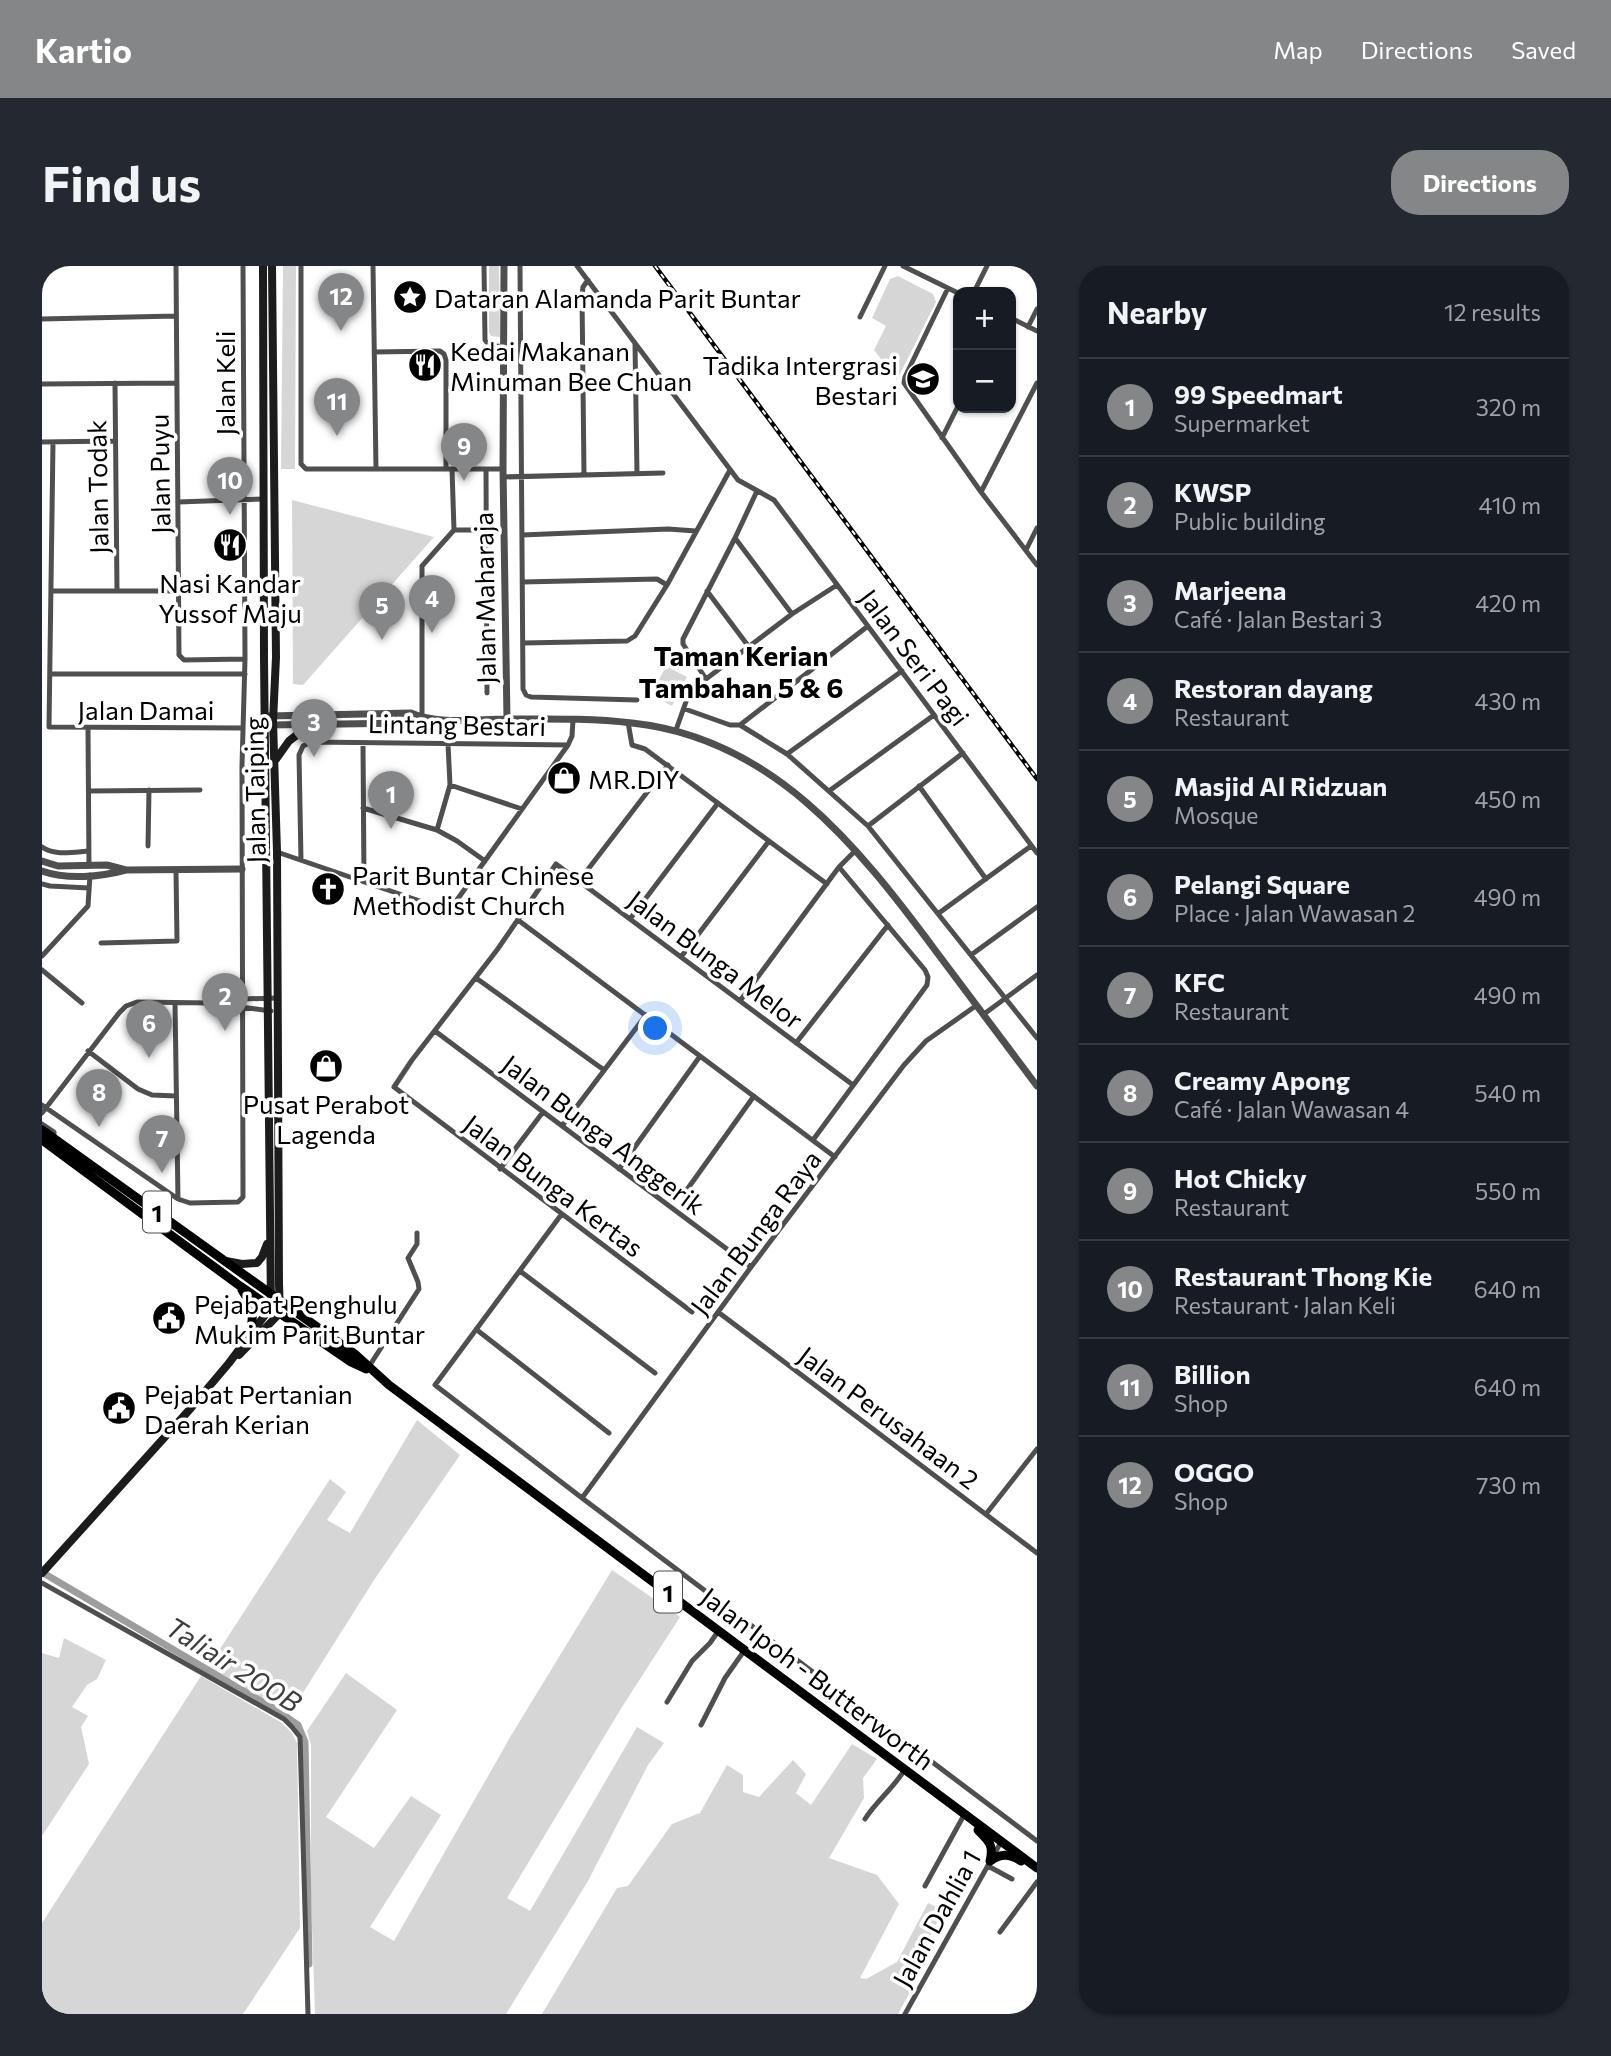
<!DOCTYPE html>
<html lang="en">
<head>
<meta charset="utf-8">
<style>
  :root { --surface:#171b24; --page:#242831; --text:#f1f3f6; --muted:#9ea1a6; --line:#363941; --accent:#858687 }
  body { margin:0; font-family:Commissioner,sans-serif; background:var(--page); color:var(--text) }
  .controls { position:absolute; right:21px; top:21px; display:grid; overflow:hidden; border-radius:14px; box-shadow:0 2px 5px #0004 }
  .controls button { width:63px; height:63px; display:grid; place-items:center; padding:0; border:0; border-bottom:2px solid var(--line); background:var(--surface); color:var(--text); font:35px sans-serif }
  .you { position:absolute; left:614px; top:763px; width:24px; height:24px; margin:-18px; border:5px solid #fff; border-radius:50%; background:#1a73e8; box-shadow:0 0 0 10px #1a73e833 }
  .badge { display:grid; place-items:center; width:46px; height:46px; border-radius:50%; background:var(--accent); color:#fff; font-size:23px; font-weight:700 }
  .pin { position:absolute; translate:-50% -58px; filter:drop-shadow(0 2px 4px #0008) }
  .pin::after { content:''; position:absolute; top:37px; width:24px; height:21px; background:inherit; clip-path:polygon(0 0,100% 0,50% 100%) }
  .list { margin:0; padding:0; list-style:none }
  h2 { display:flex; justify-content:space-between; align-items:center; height:91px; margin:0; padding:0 28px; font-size:30px }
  h2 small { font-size:23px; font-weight:400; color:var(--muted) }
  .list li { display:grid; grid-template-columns:46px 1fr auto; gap:21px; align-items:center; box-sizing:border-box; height:98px; padding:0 28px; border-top:2px solid var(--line) }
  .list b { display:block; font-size:26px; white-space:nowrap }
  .list p { margin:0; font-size:23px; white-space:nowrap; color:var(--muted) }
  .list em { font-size:23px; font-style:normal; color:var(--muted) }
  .map { position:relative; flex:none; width:995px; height:1748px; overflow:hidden; border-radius:28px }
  header { display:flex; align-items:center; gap:42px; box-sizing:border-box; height:98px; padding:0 35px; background:var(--accent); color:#fff }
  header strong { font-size:33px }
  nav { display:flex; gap:38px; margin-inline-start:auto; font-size:24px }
  .intro { display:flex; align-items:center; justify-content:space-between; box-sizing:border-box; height:168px; padding:0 42px }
  h1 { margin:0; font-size:49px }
  .button { padding:18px 32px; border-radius:28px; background:var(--accent); color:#fff; font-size:24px; font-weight:700 }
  main { display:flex; gap:42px; padding:0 42px }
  aside { flex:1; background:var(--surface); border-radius:28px; box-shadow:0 2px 5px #0004 }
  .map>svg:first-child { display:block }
  .green { fill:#d6d6d6 }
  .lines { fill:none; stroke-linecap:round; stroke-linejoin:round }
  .canal { stroke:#9d9d9d; stroke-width:7 }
  .minor { stroke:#4f4f4f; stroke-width:5 }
  .tertiary { stroke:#4f4f4f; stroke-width:7 }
  .secondary { stroke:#1c1c1c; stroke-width:8 }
  .trunk { stroke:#000; stroke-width:9 }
  .rail-casing { stroke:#000; stroke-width:4.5 }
  .rail { stroke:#fff; stroke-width:2; stroke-dasharray:5; stroke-linecap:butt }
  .labels { text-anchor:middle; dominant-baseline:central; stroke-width:7; stroke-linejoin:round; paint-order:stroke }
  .shield { fill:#fff; stroke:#4c4c4c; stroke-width:2 }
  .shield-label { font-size:24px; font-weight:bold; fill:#000 }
  .poi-label { font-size:26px; fill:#000; stroke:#fff; text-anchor:start }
  .street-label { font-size:26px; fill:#000; stroke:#fff }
  .neighbourhood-label { font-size:28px; font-weight:bold; fill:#000; stroke:#fff }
  .water-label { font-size:28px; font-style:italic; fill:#3e3e3e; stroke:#fff }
</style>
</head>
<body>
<header>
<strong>Kartio</strong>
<nav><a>Map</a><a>Directions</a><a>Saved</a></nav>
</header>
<div class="intro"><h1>Find us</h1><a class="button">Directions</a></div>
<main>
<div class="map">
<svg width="995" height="1748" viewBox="0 0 995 1748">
  <rect width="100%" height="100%" fill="#fff"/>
  <path class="green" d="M 241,0 L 254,0 L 253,203 L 239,203 Z
    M 447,0 L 457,0 L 458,71 L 449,70 L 447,66 Z
    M 856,10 L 891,28 L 894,36 L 855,114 L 832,84 L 844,60 L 830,52 L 848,13 Z
    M 250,234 L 392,271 L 261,419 L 251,418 Z
    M 624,400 L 645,411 L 630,440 L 609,429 Z
    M 375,1154 L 418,1189 L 332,1314 L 247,1449 L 167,1400 L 288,1213 L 304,1226 L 285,1254 L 308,1267 Z
    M 570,1304 L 638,1351 L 580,1441 L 465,1632 L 488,1645 L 595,1461 L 622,1477 L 606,1499 L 546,1615 L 464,1748 L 273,1748 L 269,1629 L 269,1479 L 265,1465 L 304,1407 L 355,1444 L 284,1551 L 332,1582 L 369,1530 L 399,1549 L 328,1661 L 352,1675 L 470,1468 Z
    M 22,1372 L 64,1394 L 55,1413 L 45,1419 L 30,1441 L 46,1450 L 39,1461 L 47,1498 L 0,1570 L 0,1387 L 17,1392 Z
    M 159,1410 L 240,1457 L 250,1467 L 255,1477 L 258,1662 L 201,1748 L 0,1748 L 0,1657 Z
    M 810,1478 L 835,1493 L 821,1512 L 822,1532 L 787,1592 L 835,1609 L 857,1638 L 818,1712 L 824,1713 L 855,1696 L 886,1637 L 901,1644 L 883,1681 L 890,1686 L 856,1748 L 500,1748 L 575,1622 L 586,1620 L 630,1558 L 658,1547 L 685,1499 L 701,1509 L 701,1526 L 717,1531 L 751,1494 L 764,1508 L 754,1527 L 769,1539 Z"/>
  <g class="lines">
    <path class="canal" d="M 3,1308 L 239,1447 L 256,1459 L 263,1476 L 267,1698"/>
    <path class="minor" d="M 134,0 L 137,389 L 142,394 L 203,393
      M 259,0 L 259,198 L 264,203 L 461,203
      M 331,0 L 334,203
      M 442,0 L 443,74 L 447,79 L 462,81
      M 478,0 L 481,423 L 484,429 L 489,431 L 595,434
      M 535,0 L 696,214 L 732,234 L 995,587
      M 861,0 L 916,27
      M 906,22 L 863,111 L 862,117 L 939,226 L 995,299
      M 932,26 L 945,0
      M 818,51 L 843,0
      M 969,52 L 995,65
      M 0,53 L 134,50
      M 986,61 L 995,43
      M 593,78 L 595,208
      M 332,86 L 398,85 L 402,88 L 404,94 L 404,203
      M 73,117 L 75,325
      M 0,118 L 135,117
      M 900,172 L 916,140
      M 0,176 L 73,175
      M 11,176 L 7,461 L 201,462
      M 444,203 L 445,427
      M 542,209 L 540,29 L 541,21 L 546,14
      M 461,211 L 621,207
      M 939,226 L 995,117
      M 136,236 L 222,233
      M 412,264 L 443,264
      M 480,269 L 626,263 L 654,265
      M 693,272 L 750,348
      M 984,284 L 995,262
      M 480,316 L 615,313 L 625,319
      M 10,325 L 136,325
      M 665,325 L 707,381
      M 481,377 L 585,375 L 593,370 L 625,319 L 688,204
      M 8,408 L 203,408
      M 664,413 L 641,378 L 641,373 L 693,272 L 715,225
      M 643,443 L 688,459 L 698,459 L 745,488 L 826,560 L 995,772
      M 380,452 L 380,300 L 412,264 L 410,203
      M 586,456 L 590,479 L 603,483 L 785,618
      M 698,459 L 826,360
      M 46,462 L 47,600
      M 634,464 L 646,430 L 664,413 L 750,348 L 795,319
      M 321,477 L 322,616
      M 745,488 L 860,405
      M 408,519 L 480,543
      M 877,520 L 944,613
      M 47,525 L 158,524
      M 787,525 L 892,449
      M 321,542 L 395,564 L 415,575 L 443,595
      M 826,560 L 921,487
      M 395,564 L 408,519 L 406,478
      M 106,580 L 107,524
      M 0,581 C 12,590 32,586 47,585
      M 235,586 L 407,645 L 526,479 L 530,470 L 531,454
      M 259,594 L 257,489 L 261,480 L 269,476 L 526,479
      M 537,615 L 626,499
      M 0,618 L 8,620 L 47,622
      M 897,647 L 989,580
      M 588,653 L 676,537
      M 476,654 L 793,891
      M 59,677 L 135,675 L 134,605
      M 929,689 L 995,641
      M 0,690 L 46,640 L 48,609
      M 639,691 L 727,575
      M 0,704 L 40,737
      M 434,712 L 562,804
      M 698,735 L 797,601 L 814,584
      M 133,737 L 136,933
      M 176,738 L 229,745
      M 942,748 L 995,709
      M 393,765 L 709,1001
      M 754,777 L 846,659
      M 46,785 L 96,823 L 110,829 L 134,830
      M 0,839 L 136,933 L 148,937 L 196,936 L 201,931 L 200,500 L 203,393 L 201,0
      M 0,847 L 77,747 L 84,740 L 95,736 L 169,737 L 201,733 L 235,732
      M 0,858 L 12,866 L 12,873
      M 520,860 L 604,749
      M 771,874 L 885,719 L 886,711 L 883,704 L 797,601
      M 458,903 L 501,846
      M 577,903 L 656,793
      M 644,925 L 712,830
      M 519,949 L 393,1119 L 540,1232 L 995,1575
      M 478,1005 L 613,1107
      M 650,1046 L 352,821 L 370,794 L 455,684 L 514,598 L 811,819
      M 676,1046 L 995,1287
      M 435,1064 L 567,1167
      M 326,1102 L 377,1023 L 376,1016 L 366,992 L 375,978 L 375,967
      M 540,1232 L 709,1001 L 862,799 L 884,775 L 935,739
      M 944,1248 L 995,1183
      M 0,1317 L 242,1453 L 250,1461 L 258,1471 L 266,1748
      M 625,1436 L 650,1395 L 668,1377 L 677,1364
      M 659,1459 L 683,1412 L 702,1385
      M 823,1553 C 835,1534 852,1522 863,1503
      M 946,1600 L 970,1613
      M 883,1620 L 922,1549
      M 958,1666 L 995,1616
      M 863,1748 L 959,1576"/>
    <path class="tertiary" d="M 462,0 L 461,203 L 465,453
      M 226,450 L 369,447 C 394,459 436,453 463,453 C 505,453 548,452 590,457 C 730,472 815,579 893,684 C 927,729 961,774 995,820
      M 227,459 L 369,457 L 380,452
      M 0,595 L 16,600 L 65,599 L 84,604 L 200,603
      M 0,605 C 25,614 58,611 84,604"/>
    <path class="secondary" d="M 232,496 L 247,475 L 269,458
      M 184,995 L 200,998 L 215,997 L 220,991 L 225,978
      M 197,1089 L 238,1047 L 237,1018 L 235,586 L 231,455 L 234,391 L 230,0
      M 0,1307 L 149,1142 L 187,1097 L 229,1041 L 222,392 L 221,0"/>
    <path class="trunk" d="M 0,864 L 314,1089 L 347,1119 L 995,1602
      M 0,874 L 198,1020 L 309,1096 L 324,1103
      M 200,1024 L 211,1042 L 209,1068
      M 936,1564 C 947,1575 952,1579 948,1595
      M 948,1595 C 959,1587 968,1588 979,1595"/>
    <g class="rail-casing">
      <path id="rail" d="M 613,0 L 995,513"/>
    </g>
    <use href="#rail" class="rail"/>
  </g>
  <defs>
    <g id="sight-disc" transform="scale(1.75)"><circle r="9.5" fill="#000" stroke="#fff"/><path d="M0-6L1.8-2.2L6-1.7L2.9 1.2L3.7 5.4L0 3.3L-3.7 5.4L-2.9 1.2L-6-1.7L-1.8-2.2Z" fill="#fff"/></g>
    <g id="restaurant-disc" transform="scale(1.75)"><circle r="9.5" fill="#000" stroke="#fff"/><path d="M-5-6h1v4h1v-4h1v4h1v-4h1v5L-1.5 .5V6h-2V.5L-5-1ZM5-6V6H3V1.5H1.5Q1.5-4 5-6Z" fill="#fff"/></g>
    <g id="school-disc" transform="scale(1.75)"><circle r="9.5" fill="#000" stroke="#fff"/><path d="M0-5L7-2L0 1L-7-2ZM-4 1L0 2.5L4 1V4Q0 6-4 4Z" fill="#fff"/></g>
    <g id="shop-disc" transform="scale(1.75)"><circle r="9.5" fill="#000" stroke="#fff"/><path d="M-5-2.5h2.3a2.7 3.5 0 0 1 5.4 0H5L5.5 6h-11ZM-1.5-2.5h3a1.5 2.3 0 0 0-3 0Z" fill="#fff"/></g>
    <g id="church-disc" transform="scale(1.75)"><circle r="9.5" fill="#000" stroke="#fff"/><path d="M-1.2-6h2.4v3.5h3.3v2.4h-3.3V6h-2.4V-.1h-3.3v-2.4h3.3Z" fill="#fff"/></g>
    <g id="civic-disc" transform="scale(1.75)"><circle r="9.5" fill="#000" stroke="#fff"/><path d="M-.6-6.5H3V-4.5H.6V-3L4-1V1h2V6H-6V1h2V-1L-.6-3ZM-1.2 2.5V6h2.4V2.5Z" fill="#fff"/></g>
  </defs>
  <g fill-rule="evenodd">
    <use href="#sight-disc" x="368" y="31"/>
    <use href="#restaurant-disc" x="383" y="99"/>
    <use href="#school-disc" x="881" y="113"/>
    <use href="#restaurant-disc" x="188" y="279"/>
    <use href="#shop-disc" x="522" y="512"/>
    <use href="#church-disc" x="286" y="623"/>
    <use href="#shop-disc" x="284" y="800"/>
    <use href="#civic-disc" x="127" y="1052"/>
    <use href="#civic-disc" x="77" y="1142"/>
  </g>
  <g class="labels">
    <g class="shield">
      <rect x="101" y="925.5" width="28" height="41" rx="5"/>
      <rect x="612" y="1305.5" width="28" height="41" rx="5"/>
    </g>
    <g class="shield-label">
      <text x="115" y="946">1</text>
      <text x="626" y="1326">1</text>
    </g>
    <g class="poi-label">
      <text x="392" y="31">Dataran Alamanda Parit Buntar</text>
      <text x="408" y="84">Kedai Makanan<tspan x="408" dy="30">Minuman Bee Chuan</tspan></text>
      <text x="856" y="98" text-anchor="end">Tadika Intergrasi<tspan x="856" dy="30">Bestari</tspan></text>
      <text x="188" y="316" text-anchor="middle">Nasi Kandar<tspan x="188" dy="30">Yussof Maju</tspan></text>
      <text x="546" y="512">MR.DIY</text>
      <text x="310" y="608">Parit Buntar Chinese<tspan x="310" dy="30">Methodist Church</tspan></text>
      <text x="284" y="837" text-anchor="middle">Pusat Perabot<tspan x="284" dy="30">Lagenda</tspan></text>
      <text x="152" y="1037">Pejabat Penghulu<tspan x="152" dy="30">Mukim Parit Buntar</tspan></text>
      <text x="102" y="1127">Pejabat Pertanian<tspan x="102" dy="30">Daerah Kerian</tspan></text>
    </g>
    <g class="street-label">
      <text transform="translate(182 117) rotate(-90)">Jalan Keli</text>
      <text transform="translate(117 208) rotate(-91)">Jalan Puyu</text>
      <text transform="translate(55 221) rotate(-91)">Jalan Todak</text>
      <text transform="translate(442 332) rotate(-91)">Jalan Maharaja</text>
      <text transform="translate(873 391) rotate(53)">Jalan Seri Pagi</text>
      <text x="104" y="443">Jalan Damai</text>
      <text transform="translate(415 458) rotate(1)">Lintang Bestari</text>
      <text transform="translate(212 524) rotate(-91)">Jalan Taiping</text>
      <text transform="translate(674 693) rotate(37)">Jalan Bunga Melor</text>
      <text transform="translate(562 868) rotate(37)">Jalan Bunga Anggerik</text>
      <text transform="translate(512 919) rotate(37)">Jalan Bunga Kertas</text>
      <text transform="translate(713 966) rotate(-53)">Jalan Bunga Raya</text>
      <text transform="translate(847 1151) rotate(37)">Jalan Perusahaan 2</text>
      <text transform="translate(776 1412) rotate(37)">Jalan Ipoh - Butterworth</text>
      <text transform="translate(894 1652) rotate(-61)">Jalan Dahlia 1</text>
    </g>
    <g class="neighbourhood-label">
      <text x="699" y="389">Taman Kerian<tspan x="699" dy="32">Tambahan 5 &amp; 6</tspan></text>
    </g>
    <g class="water-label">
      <text transform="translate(192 1398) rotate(32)">Taliair 200B</text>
    </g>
  </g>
</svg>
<div class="controls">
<button>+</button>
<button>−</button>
</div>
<div class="you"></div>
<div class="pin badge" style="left:349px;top:563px">1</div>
<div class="pin badge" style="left:183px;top:765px">2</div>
<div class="pin badge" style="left:272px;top:491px">3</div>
<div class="pin badge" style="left:390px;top:367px">4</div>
<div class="pin badge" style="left:340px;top:374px">5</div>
<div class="pin badge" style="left:107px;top:792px">6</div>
<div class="pin badge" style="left:120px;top:907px">7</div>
<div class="pin badge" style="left:57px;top:861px">8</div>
<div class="pin badge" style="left:422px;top:215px">9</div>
<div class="pin badge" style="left:188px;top:249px">10</div>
<div class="pin badge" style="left:295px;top:170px">11</div>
<div class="pin badge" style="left:299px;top:65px">12</div>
</div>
<aside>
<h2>Nearby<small>12 results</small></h2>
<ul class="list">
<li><span class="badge">1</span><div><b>99 Speedmart</b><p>Supermarket</p></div><em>320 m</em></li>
<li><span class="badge">2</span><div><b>KWSP</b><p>Public building</p></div><em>410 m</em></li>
<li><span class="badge">3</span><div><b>Marjeena</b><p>Café · Jalan Bestari 3</p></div><em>420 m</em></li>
<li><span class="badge">4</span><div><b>Restoran dayang</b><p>Restaurant</p></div><em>430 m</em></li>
<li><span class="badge">5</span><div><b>Masjid Al Ridzuan</b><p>Mosque</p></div><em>450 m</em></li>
<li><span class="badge">6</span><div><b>Pelangi Square</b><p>Place · Jalan Wawasan 2</p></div><em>490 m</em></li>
<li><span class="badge">7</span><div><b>KFC</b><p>Restaurant</p></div><em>490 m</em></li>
<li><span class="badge">8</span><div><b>Creamy Apong</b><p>Café · Jalan Wawasan 4</p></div><em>540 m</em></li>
<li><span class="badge">9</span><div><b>Hot Chicky</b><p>Restaurant</p></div><em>550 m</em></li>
<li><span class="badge">10</span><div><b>Restaurant Thong Kie</b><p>Restaurant · Jalan Keli</p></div><em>640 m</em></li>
<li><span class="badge">11</span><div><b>Billion</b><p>Shop</p></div><em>640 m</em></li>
<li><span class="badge">12</span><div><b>OGGO</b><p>Shop</p></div><em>730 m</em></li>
</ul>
</aside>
</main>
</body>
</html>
